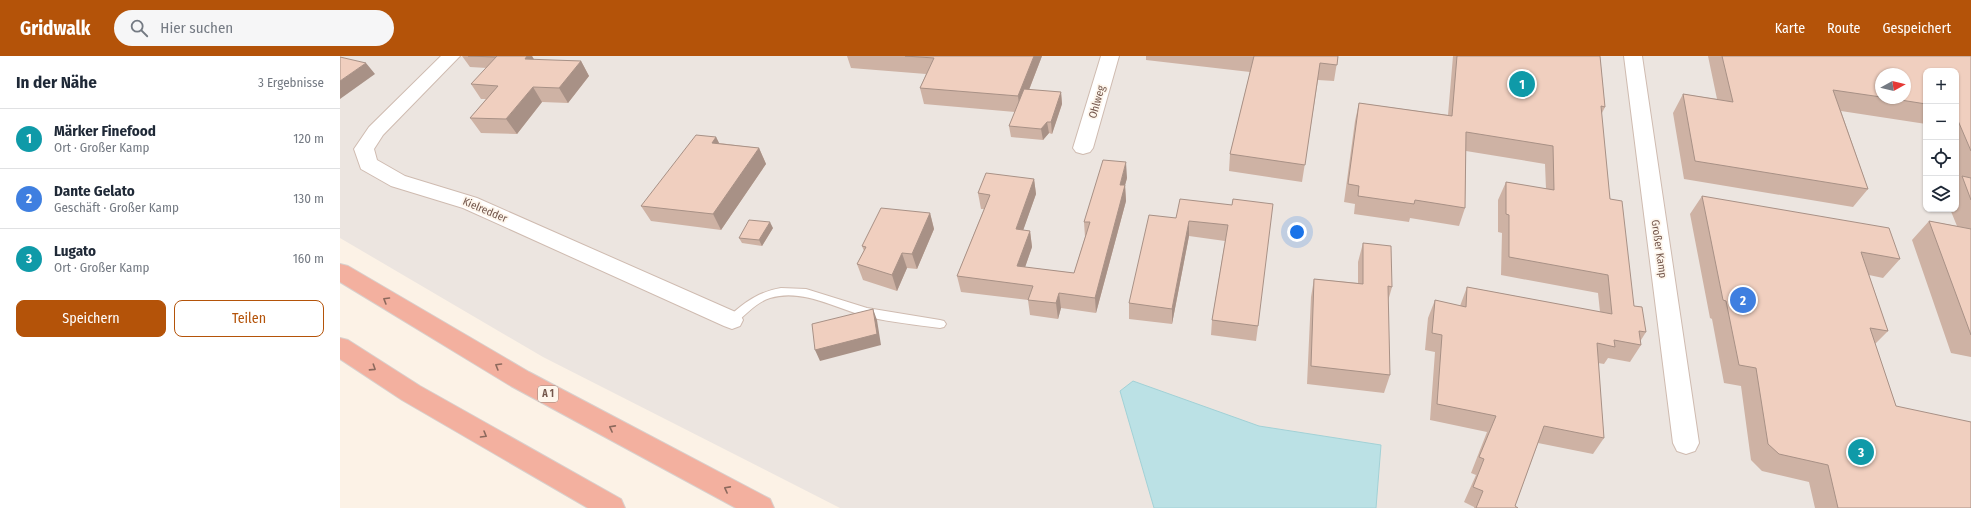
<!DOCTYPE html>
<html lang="de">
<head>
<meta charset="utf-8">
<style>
  :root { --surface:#fff; --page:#f6f6f7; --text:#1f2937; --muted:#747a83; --line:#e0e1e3; --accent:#b45309 }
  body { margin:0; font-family:"Fira Sans Condensed",sans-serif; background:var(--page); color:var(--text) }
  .controls { position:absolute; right:12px; top:12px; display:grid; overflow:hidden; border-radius:8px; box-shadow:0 1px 3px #0004 }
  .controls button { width:36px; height:36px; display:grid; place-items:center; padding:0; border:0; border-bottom:1px solid var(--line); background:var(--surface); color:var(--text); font:20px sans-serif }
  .compass { position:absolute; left:1535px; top:12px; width:36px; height:36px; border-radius:50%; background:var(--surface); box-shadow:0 1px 3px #0004; rotate:82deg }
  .you { position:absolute; left:957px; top:176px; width:14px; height:14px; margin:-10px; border:3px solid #fff; border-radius:50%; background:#1a73e8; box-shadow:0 0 0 6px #1a73e833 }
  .badge { display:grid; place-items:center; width:26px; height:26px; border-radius:50%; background:var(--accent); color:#fff; font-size:13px; font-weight:700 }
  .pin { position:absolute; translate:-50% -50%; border:2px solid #fff; box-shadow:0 1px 4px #0006 }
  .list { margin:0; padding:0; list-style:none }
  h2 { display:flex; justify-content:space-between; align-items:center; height:52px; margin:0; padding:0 16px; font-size:17px }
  h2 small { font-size:13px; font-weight:400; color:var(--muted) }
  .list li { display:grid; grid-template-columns:26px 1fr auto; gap:12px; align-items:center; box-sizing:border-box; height:60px; padding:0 16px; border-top:1px solid var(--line) }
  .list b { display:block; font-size:15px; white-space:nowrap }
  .list p { margin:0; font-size:13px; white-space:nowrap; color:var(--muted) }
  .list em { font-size:13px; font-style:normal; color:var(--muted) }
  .actions { display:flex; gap:8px; padding:12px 16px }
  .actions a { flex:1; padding:9px 0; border:1px solid var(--accent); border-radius:8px; text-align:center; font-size:14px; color:var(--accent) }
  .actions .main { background:var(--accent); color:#fff }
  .icon { flex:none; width:22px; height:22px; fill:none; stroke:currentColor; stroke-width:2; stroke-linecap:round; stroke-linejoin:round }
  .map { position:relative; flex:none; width:1631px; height:452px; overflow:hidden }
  header { display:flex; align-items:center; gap:24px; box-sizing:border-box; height:56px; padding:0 20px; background:var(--accent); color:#fff }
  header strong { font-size:19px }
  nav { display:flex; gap:22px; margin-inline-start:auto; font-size:14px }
  .search { width:280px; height:36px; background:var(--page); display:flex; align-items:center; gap:10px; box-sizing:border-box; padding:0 14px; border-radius:22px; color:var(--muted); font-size:15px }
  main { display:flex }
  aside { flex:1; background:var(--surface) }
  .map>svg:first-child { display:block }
  .industrial { fill:#ece5e0; fill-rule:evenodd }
  .water { fill:#bbe1e5; stroke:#a2d1d6 }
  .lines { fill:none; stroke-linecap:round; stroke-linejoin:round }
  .service-casing { stroke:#cfbbb0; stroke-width:2 }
  .minor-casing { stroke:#cfbbb0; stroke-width:2 }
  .motorway-casing { stroke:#d8d0cd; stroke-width:2 }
  .service { fill:#fff; fill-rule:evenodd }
  .minor { fill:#fff; fill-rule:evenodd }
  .motorway { fill:#f3b09f; fill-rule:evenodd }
  .wall { fill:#ceb2a4; fill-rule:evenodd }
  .shaded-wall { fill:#a89186 }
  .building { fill:#f0cfbf; stroke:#a89186 }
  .oneway { stroke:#8d695d }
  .labels { text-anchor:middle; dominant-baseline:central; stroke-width:3.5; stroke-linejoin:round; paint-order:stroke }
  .shield { fill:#fef6ec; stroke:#9d877c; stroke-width:1 }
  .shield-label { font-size:10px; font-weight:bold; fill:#74574c }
  .street-label { font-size:11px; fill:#74574c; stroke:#fef6ec }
</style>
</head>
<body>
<header>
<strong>Gridwalk</strong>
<div class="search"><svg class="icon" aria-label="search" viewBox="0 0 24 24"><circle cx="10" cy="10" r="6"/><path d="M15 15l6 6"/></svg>Hier suchen</div>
<nav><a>Karte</a><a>Route</a><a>Gespeichert</a></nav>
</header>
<main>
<aside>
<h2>In der Nähe<small>3 Ergebnisse</small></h2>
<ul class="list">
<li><span class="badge" style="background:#0f9aa8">1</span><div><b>Märker Finefood</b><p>Ort · Großer Kamp</p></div><em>120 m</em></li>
<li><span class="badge" style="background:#3f7fe0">2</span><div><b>Dante Gelato</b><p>Geschäft · Großer Kamp</p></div><em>130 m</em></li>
<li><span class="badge" style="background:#0f9aa8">3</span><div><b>Lugato</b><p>Ort · Großer Kamp</p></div><em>160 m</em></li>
</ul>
<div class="actions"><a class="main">Speichern</a><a>Teilen</a></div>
</aside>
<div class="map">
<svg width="1631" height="452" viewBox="0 0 1631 452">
  <rect width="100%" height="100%" fill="#fcf2e6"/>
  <path class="industrial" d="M 0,0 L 1631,0 L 1631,452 L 500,452 L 203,301 L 0,182 ZM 1586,15 L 1616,15 L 1616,153 L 1586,153 ZM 1541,18 L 1565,18 L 1565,42 L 1541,42 Z"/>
  <path class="water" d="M 793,325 L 919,370 L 1041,389 L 1036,452 L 814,452 L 780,335 Z"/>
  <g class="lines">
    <g class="service-casing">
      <path id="service" d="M 441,232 L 466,233 L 527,252 L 600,264 L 604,265 L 606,268 L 604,271 L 600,272 C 576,269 551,266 528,261 C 497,253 463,232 430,242 C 417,246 406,258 396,267 L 388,267 L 386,264 L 388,261 C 405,246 418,236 441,232 Z"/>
    </g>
    <g class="minor-casing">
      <path id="minor" d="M 101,0 L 120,0 L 43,79 L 34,93 L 37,104 L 65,120 L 137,142 L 400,258 L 403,264 L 400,270 L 392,273 L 384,270 L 123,152 L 51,130 L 21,113 L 14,93 L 29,71 Z
        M 761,0 L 779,0 L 753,92 L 750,96 L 743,98 L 736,96 L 733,92 Z
        M 1284,0 L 1302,0 L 1359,387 L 1355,395 L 1346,398 L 1337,395 L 1333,387 Z"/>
    </g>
    <g class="motorway-casing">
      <path id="motorway" d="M 0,208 L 8,210 L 189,316 L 430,443 L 434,452 L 396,452 L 171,330 L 0,226 Z
        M 0,282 L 8,284 L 80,330 L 281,443 L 285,452 L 248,452 L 62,344 L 0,303 Z"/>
    </g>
    <use href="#service" class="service"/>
    <use href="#minor" class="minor"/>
    <use href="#motorway" class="motorway"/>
  </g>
  <path class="wall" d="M 122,0 L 192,0 L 194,4 L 241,5 L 249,20 L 228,47 L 202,46 L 177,78 L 141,77 L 130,62 L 146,43 L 141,43 L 131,28 L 147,12 L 130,11 Z
    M 507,0 L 702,0 L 689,34 L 721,36 L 722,48 L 712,78 L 709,77 L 703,84 L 671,81 L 669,70 L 675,56 L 584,48 L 580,32 L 586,18 L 511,12 Z
    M 806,0 L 998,0 L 994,25 L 978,24 L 962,126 L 889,115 L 890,98 L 910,16 L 806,4 Z
    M 1113,0 L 1260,0 L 1265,51 L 1261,59 L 1270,143 L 1294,250 L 1306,276 L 1301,284 L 1301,289 L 1290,306 L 1268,302 L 1264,308 L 1258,307 L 1264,382 L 1253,398 L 1198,387 L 1175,450 L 1178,452 L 1134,452 L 1134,451 L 1124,446 L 1136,419 L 1131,417 L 1147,376 L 1090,364 L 1095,296 L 1085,294 L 1088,262 L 1095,244 L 1120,250 L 1127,231 L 1260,256 L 1258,237 L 1161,219 L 1162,177 L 1158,176 L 1158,144 L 1166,126 L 1206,133 L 1205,108 L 1126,95 L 1125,152 L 1119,170 L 1070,162 L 1069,166 L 1014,158 L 1015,148 L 1004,146 L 1015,65 L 1019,47 L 1108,59 Z
    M 1368,0 L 1631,0 L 1631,301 L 1611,297 L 1572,184 L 1589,165 L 1617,170 L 1610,153 L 1616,153 L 1616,127 L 1619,124 L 1616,117 L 1616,15 L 1586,15 L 1586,68 L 1501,55 L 1528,133 L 1513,151 L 1344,123 L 1333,57 L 1343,38 L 1377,43 ZM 1541,18 L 1565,42 L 1541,42 Z
    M 376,81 L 379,87 L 419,92 L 426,108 L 381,174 L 311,165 L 301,150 Z
    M 787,122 L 785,129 L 786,145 L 756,257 L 721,252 L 718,263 L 690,259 L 688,244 L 621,236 L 617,220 L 644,153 L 641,153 L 638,137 L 694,123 L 696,138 L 683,174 L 690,175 L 692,191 L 685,211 L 734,217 L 745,181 L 744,166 Z
    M 1362,140 L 1560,203 L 1543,222 L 1529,219 L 1548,275 L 1535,288 L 1556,350 L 1631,452 L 1475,452 L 1469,426 L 1422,415 L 1411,404 L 1401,330 L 1384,327 L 1372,263 L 1370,262 L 1350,158 Z
    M 892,149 L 918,270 L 916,285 L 871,279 L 872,264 L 885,185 L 849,180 L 832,268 L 789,263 L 789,247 L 836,162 Z
    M 590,157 L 594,173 L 577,213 L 567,212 L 557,235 L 523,224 L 517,208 L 524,195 L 522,190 Z
    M 433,172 L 422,190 L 402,187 L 399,182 Z
    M 1023,187 L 1052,231 L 1048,245 L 1050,319 L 1044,337 L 967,328 L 971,241 L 974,223 L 1018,227 L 1018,206 Z"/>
  <path class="shaded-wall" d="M 187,0 L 192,0 L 199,12 L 185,3 Z
    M 694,0 L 702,0 L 680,57 L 678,40 Z
    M 241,5 L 249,20 L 228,47 L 219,32 Z
    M 26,7 L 35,18 L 0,43 L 0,25 Z
    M 193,31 L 202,46 L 177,78 L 166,63 Z
    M 721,36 L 722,48 L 712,78 L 711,66 Z
    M 707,66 L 709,77 L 703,84 L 701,73 Z
    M 376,81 L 384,97 L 372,87 Z
    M 419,92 L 426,108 L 381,174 L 373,158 Z
    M 786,106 L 787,122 L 781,144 L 780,129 Z
    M 694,123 L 696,138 L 678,189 L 676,173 Z
    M 785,129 L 786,145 L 756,257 L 755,242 Z
    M 590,157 L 594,173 L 577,213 L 572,198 Z
    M 849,165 L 849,180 L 832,268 L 832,253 Z
    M 430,166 L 433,172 L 422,190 L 419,184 Z
    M 690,175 L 692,191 L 680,226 L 677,210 Z
    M 562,197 L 567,212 L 557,235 L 552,219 Z
    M 719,237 L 721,252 L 718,263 L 716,247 Z
    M 533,253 L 537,264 L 541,289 L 480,305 L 475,294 Z"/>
  <path class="building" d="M 128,0 L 157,0 L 156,1 Z
    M 157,0 L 187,0 L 185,3 L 241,5 L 219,32 L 193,31 L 166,63 L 130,62 L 158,30 L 131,28 Z
    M 565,0 L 694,0 L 678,40 L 580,32 L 594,2 Z
    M 914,0 L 998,0 L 997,9 L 980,7 L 965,109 L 890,98 Z
    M 1117,0 L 1260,0 L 1265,51 L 1261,50 L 1270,143 L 1282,145 L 1294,250 L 1302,251 L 1306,276 L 1299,275 L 1301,289 L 1274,284 L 1275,291 L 1257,287 L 1264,382 L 1204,370 L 1175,450 L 1178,452 L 1136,452 L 1143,435 L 1133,431 L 1144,403 L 1139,401 L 1156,360 L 1097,348 L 1102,279 L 1092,277 L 1095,244 L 1126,251 L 1127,231 L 1272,258 L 1268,219 L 1169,201 L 1169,159 L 1166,158 L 1166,126 L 1214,134 L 1213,90 L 1126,76 L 1125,152 L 1075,144 L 1074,148 L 1018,140 L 1019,130 L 1008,128 L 1019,47 L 1112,60 Z
    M 1382,0 L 1631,0 L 1631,95 L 1616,60 L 1616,15 L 1586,15 L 1586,48 L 1548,42 L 1565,42 L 1565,18 L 1541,18 L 1541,41 L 1493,34 L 1528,133 L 1355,105 L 1343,38 L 1393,46 Z
    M 0,1 L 26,7 L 0,25 Z
    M 684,33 L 721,36 L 711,66 L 707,66 L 701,73 L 669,70 Z
    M 356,79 L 376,81 L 372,87 L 419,92 L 373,158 L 301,150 Z
    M 763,104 L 786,106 L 780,129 L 785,129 L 755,242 L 719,237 L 716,247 L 688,244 L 693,230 L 617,220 L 650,139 L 638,137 L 646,117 L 694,123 L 676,173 L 690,175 L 677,210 L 734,217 L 750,166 L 744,166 Z
    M 1622,120 L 1631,122 L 1631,144 Z
    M 1362,140 L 1549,172 L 1560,203 L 1521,196 L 1548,275 L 1530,272 L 1556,350 L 1631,366 L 1631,452 L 1498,452 L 1488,409 L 1439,398 L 1428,388 L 1416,312 L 1399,309 L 1386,245 L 1383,244 Z
    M 840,143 L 892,149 L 893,143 L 933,148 L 918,270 L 872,264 L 888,169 L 849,165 L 832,253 L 789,247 L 809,159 L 836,162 Z
    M 541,152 L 590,157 L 572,198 L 562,197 L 552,219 L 517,208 L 526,191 L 522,190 Z
    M 409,164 L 430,166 L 419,184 L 399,182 Z
    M 1589,165 L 1631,173 L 1631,279 Z
    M 1023,187 L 1051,190 L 1052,231 L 1048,230 L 1050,319 L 971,310 L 974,223 L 1023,228 Z
    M 533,253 L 537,278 L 475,294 L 472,268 Z"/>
  <defs><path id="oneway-chevron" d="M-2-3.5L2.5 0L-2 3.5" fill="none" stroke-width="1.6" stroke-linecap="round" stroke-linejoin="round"/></defs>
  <g class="oneway">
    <use href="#oneway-chevron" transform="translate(46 244) rotate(-149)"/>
    <use href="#oneway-chevron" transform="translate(158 310) rotate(-149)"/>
    <use href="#oneway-chevron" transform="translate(33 312) rotate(33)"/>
    <use href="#oneway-chevron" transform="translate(272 372) rotate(-152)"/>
    <use href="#oneway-chevron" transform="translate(144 379) rotate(30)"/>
    <use href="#oneway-chevron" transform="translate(387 433) rotate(-152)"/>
  </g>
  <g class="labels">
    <rect class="shield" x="198" y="330" width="20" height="16" rx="3"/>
    <g class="shield-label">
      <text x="208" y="338">A 1</text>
    </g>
    <g class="street-label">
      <text transform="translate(757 46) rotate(-74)">Ohlweg</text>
      <text transform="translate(145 154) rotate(23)">Kielredder</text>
      <text transform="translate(1319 193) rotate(82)">Großer Kamp</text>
    </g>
  </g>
</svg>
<div class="controls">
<button>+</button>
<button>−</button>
<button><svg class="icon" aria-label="locate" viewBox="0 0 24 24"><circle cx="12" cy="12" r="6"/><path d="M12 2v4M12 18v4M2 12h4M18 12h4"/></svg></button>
<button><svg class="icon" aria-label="layers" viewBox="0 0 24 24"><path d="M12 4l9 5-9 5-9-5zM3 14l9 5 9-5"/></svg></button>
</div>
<svg class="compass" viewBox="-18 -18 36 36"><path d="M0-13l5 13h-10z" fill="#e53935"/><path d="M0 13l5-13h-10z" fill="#747a83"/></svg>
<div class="you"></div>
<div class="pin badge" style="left:1182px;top:28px;background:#0f9aa8">1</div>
<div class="pin badge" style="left:1403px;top:244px;background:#3f7fe0">2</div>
<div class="pin badge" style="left:1521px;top:396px;background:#0f9aa8">3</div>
</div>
</main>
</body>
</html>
